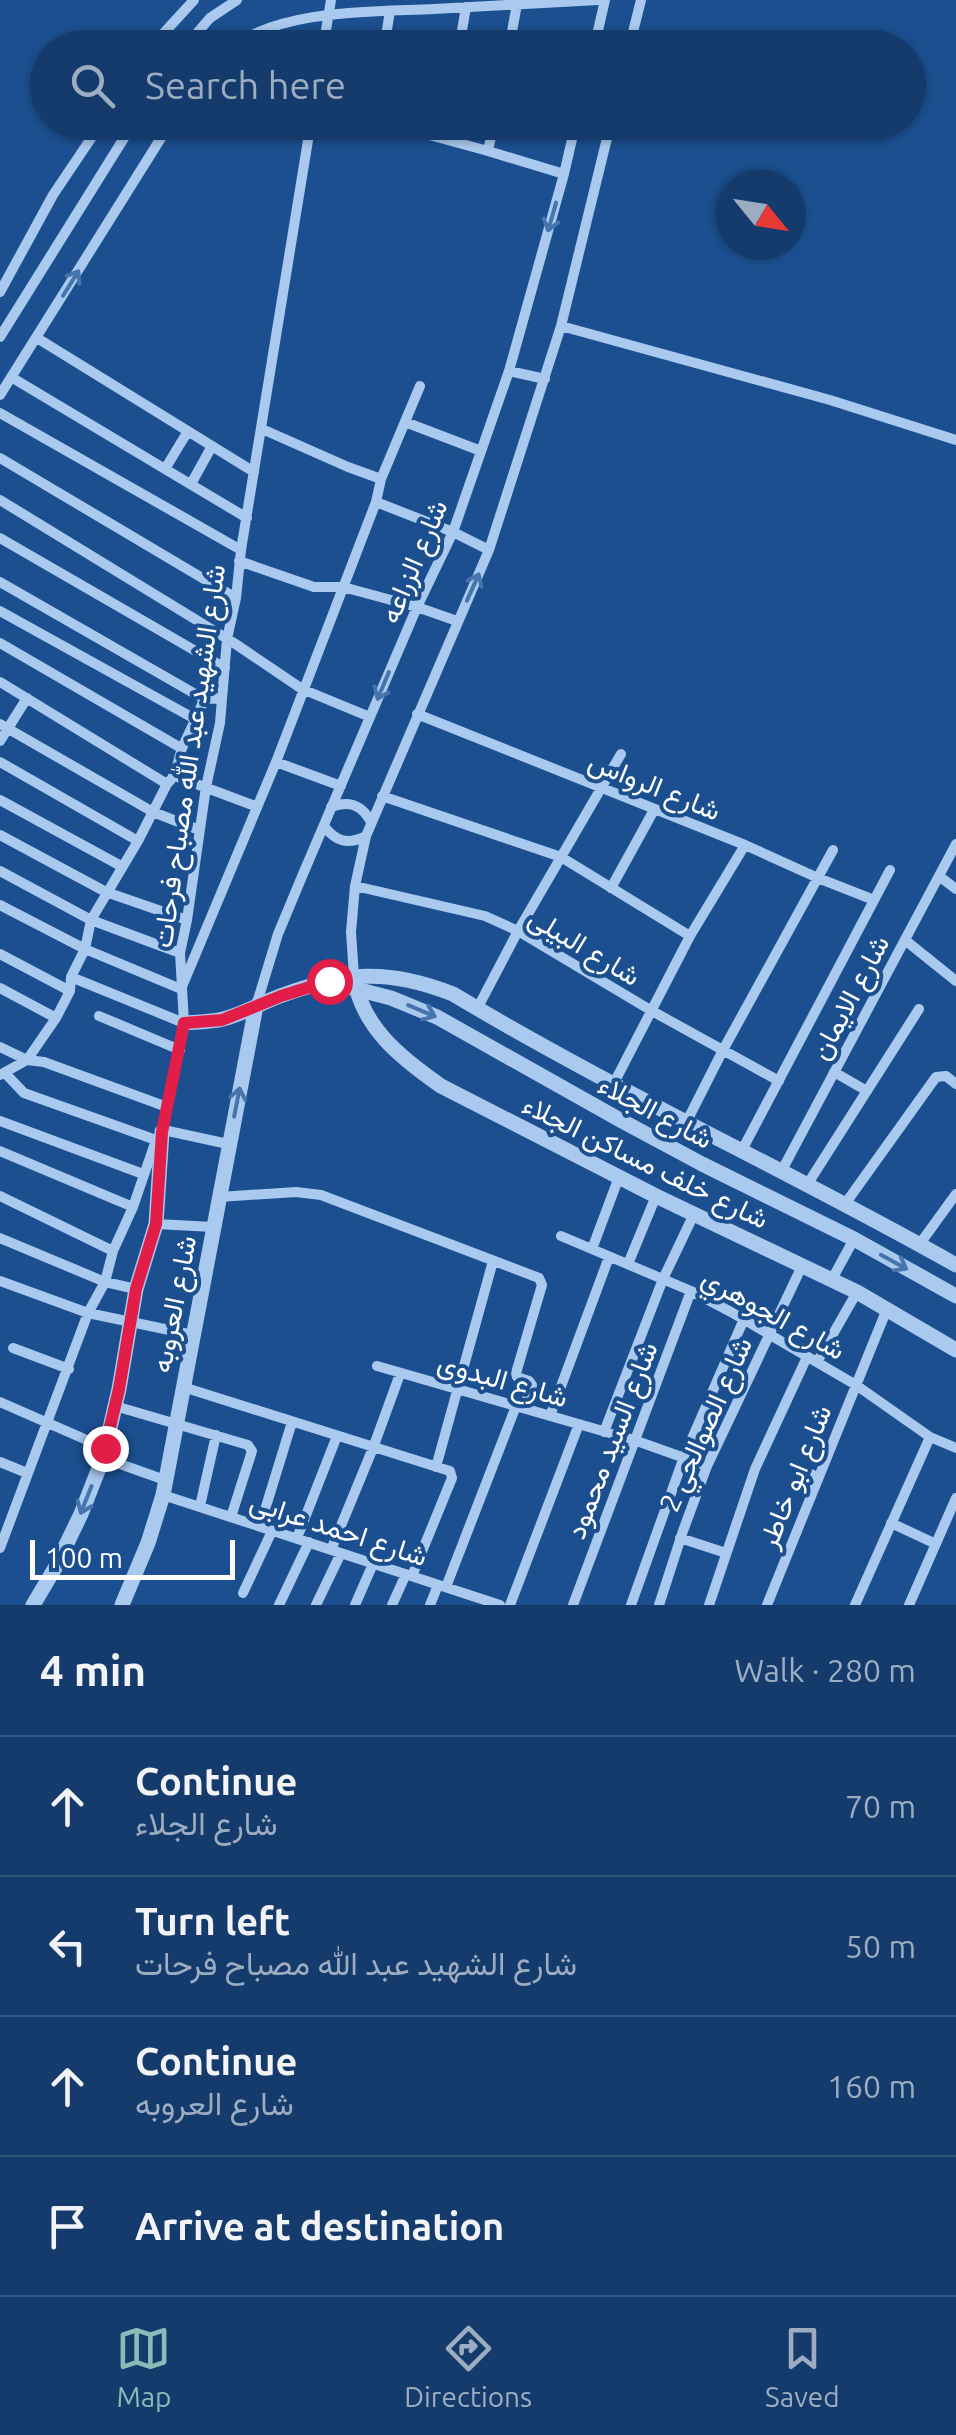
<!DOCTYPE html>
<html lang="en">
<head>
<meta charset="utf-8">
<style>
  :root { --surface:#143b6b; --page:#1d4271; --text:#f1f3f6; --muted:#9dadc1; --line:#33557e; --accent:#8bbbb9 }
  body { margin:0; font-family:Ubuntu,Vazirmatn,sans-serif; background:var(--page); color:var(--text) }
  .compass { position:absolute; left:716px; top:170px; width:90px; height:90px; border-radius:50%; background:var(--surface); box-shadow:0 2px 8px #0004; rotate:120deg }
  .scale { position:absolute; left:30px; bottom:25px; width:205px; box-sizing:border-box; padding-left:10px; border:5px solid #fff; border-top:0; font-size:28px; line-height:35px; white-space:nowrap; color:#fff; -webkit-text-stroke:8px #1b4f8f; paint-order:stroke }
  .stop { position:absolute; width:30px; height:30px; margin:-22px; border:8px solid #e11d48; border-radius:50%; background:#fff }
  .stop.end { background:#e11d48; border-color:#fff; box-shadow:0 2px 10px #0008 }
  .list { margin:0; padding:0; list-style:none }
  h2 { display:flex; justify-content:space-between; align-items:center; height:130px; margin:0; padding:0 40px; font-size:42px }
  h2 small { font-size:32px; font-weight:400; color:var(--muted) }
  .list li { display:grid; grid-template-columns:65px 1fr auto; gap:30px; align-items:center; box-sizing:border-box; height:140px; padding:0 40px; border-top:2px solid var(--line) }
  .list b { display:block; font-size:38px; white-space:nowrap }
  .list p { margin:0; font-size:32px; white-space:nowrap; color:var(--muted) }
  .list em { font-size:32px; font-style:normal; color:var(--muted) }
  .icon { flex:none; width:55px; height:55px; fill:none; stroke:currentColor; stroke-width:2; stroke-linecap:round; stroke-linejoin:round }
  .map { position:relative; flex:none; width:956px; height:1605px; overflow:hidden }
  .search { position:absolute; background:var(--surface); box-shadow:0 2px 8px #0004; left:30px; right:30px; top:30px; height:110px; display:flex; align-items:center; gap:25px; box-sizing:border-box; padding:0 35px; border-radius:55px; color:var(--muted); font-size:38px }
  .sheet { height:690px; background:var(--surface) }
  nav { display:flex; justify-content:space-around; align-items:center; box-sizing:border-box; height:140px; border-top:2px solid var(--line); background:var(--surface); font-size:28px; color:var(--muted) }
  nav a { display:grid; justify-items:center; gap:5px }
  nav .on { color:var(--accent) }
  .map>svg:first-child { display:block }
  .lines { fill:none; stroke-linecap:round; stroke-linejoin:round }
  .minor { stroke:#a9c9ee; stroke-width:10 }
  .tertiary { stroke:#a9c9ee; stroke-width:15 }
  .oneway { stroke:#4674ac }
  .route { stroke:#e11d48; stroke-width:12 }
  .labels { text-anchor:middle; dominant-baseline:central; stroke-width:8; stroke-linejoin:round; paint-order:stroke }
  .street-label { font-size:28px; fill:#fff; stroke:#1b4f8f }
</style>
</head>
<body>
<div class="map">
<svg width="956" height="1605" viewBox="0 0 956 1605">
  <rect width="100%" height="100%" fill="#1b4f8f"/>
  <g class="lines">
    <path class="minor" d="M 150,48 L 194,0
      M 184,48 L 210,18 L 237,0
      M 231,48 C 280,9 374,12 434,9 C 489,6 543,3 598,0
      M 323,48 L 331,0
      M 384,48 L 390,11
      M 459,48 L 466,7
      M 509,48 L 517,4
      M 594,48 L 605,0
      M 629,48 L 641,0
      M 382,122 L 488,151 L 564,174
      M 488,151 L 494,122
      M 0,292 L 53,195 L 102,122
      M 561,326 L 830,400 L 956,440
      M 0,337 L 134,122
      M 37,338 L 254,472
      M 509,371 L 545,379
      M 11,377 L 247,518
      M 0,395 L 171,122
      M 0,413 L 241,550
      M 405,422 L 481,451
      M 262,429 L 348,467 L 381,479
      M 0,458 L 236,598
      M 165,469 L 188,431
      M 191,484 L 212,446
      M 0,500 L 234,643 L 302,689 L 370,717
      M 376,502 L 453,532 L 489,550
      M 0,538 L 225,668
      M 239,561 L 314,587 L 343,587 L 417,607 L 457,621
      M 0,582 L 204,699
      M 0,611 L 197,720
      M 0,643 L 181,748
      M 0,682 L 167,784
      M 417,714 L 745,845 L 818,878 L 874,900
      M 0,724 L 153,812 L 199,830
      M 0,741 L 27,698
      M 0,762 L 138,841
      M 276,762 L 341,786
      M 175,776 L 255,806
      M 382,796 L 561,857 L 690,936
      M 0,800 L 121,866
      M 331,807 C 350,800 362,805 371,822
      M 324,826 C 336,842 348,845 366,836
      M 0,835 L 106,892 L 187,920
      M 0,871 L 91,920 L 180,953
      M 939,876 L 956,889
      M 355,886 L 485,916 L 518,931 L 652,1011 L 779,1081
      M 611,888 L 654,810
      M 0,905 L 85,949 L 181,989 L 276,762 L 376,502 L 381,479 L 420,386
      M 905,940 L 956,981
      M 0,954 L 70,991
      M 354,976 L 351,932 L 355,886 L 366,836 L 489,550 L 561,326 L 611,122
      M 71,977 L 184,1023
      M 0,988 L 56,1018
      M 256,1006 L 278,934 L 303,874 L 417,607 L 453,532 L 509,371 L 564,174 L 576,122
      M 477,1009 L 518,931 L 621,754
      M 99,1016 L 180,1050
      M 0,1047 L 27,1060 L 44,1062 L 167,1107
      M 834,1072 L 867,1091
      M 5,1073 L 24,1093 L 156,1140
      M 0,1075 L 27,1060 L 56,1018 L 70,991 L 71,977 L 85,949 L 91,920 L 138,841 L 167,784 C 179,773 177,759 183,746 C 190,730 198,716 204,699 L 221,698
      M 614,1083 L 690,936 L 745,845
      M 0,1121 L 143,1174
      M 686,1123 L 723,1050 L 833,850
      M 162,1132 L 168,1131 L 228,1144
      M 0,1151 L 133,1207
      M 741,1152 L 890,870
      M 781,1172 L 956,844
      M 807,1185 L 919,1009
      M 0,1196 L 113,1251
      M 219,1197 L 296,1192 L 321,1195 L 539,1278 L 542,1285 L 516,1373 L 517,1377 L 529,1381 L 532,1385 L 524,1408
      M 845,1204 L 936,1077 L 946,1076 L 956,1084
      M 156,1224 L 213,1227
      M 561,1236 L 691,1291 L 731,1312 L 856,1385 L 930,1437 L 956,1448
      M 0,1238 L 105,1282 L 136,1289
      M 919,1245 L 956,1194
      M 592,1249 L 619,1177
      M 628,1264 L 656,1196
      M 0,1281 L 88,1313 L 193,1335
      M 831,1281 L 854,1239
      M 13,1348 L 69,1369
      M 817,1362 L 857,1292
      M 377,1366 L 634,1440 L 707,1466
      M 183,1387 L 450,1471 L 452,1478 L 412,1576
      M 0,1402 L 105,1448
      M 115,1406 L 248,1445 L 252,1451 L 231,1517
      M 550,1416 L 609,1257
      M 604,1432 L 663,1279 L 694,1214
      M 103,1458 L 165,1480
      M 0,1462 L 27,1473
      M 436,1467 L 493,1261
      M 799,1469 L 818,1477
      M 163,1495 L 500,1605
      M 200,1506 L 216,1435
      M 891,1523 L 936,1544
      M 260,1526 L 292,1422
      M 297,1538 L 337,1436
      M 680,1538 L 726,1553
      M 0,1548 L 88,1313 L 105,1282 L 113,1251 L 133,1207 L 156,1140 L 162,1132 L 184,1023 L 180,953 L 187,920 L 206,787 L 220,723 L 227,639 L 236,598 L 241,550 L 311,122
      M 331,1550 L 373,1448 L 400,1374
      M 446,1587 L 516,1406
      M 243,1593 L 272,1531
      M 279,1605 L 309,1542
      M 316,1605 L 341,1553
      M 355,1605 L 373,1564
      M 392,1605 L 406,1574
      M 430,1605 L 438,1585
      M 510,1605 L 579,1424
      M 573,1605 L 691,1291
      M 631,1605 L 684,1457 L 744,1319
      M 659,1605 L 683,1531 L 707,1466 L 802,1266
      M 709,1605 L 755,1469 L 807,1357
      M 767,1605 L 887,1309
      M 855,1605 L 930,1437
      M 909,1605 L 956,1498"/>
    <path class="tertiary" d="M 354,976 C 361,1027 401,1058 441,1086 L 656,1196 L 857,1292 L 956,1350
      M 352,988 L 391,998 L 437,1017 L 622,1121 L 702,1164 L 854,1239 L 956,1296
      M 184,1023 C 197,1022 211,1022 223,1019 C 243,1014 261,1003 280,996 C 345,972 387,968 453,994 C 616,1092 790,1171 956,1265
      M 33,1605 L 55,1568 L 81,1514 L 103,1458 L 119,1389 L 136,1289 L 156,1224 L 162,1132
      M 122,1605 L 148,1543 L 163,1495 L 256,1006"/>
  </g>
  <defs><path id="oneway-shaft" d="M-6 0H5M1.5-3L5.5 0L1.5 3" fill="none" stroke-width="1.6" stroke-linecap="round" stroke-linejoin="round" transform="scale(2.5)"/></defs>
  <g class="oneway">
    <use href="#oneway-shaft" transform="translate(552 217) rotate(106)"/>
    <use href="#oneway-shaft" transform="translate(71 283) rotate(-58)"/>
    <use href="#oneway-shaft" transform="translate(473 587) rotate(-66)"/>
    <use href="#oneway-shaft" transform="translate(383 686) rotate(113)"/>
    <use href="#oneway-shaft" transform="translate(422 1011) rotate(23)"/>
    <use href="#oneway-shaft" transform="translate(237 1102) rotate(-79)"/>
    <use href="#oneway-shaft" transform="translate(894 1262) rotate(29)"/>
    <use href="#oneway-shaft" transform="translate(86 1500) rotate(112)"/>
  </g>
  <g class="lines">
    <path class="route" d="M 105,1448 L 119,1389 L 136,1289 L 156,1224 L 162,1132 L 184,1023 L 222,1020 L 281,996 L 329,981"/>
  </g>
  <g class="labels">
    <g class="street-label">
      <text transform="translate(413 561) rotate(-67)">شارع الزراعه</text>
      <text transform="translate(188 756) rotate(-82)">شارع الشهيد عبد الله مصباح فرحات</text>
      <text transform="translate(655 785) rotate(22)">شارع الرواس</text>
      <text transform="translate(585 946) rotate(31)">شارع البيلى</text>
      <text transform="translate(849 997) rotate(-62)">شارع الايمان</text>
      <text transform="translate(656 1111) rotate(28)">شارع الجلاء</text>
      <text transform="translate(646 1161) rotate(26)">شارع خلف مساكن الجلاء</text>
      <text transform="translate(173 1304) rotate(-79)">شارع العروبه</text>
      <text transform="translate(774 1313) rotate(29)">شارع الجوهري</text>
      <text transform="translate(503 1379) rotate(16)">شارع البدوى</text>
      <text transform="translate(705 1424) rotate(-66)">شارع الصوالحي 2</text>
      <text transform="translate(611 1440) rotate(-69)">شارع السيد محمود</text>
      <text transform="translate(794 1476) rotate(-68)">شارع ابو خاطر</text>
      <text transform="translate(339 1528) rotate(18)">شارع احمد عرابى</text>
    </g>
  </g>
</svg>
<svg class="compass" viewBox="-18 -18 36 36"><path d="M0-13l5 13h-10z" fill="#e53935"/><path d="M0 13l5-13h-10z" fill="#9dadc1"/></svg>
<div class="scale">100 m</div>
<div class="stop" style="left:329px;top:981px"></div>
<div class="stop end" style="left:105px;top:1448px"></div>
<div class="search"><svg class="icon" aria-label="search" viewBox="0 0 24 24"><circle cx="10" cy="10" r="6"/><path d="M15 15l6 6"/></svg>Search here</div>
</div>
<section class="sheet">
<h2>4 min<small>Walk · 280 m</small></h2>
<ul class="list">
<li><svg class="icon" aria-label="ahead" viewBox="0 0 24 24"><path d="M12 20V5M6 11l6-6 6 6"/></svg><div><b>Continue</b><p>شارع الجلاء</p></div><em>70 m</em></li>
<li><svg class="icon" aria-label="left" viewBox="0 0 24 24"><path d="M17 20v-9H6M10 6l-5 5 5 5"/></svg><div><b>Turn left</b><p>شارع الشهيد عبد الله مصباح فرحات</p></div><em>50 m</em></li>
<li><svg class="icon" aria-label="ahead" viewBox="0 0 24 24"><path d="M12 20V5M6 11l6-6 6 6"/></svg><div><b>Continue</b><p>شارع العروبه</p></div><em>160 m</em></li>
<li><svg class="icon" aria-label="arrive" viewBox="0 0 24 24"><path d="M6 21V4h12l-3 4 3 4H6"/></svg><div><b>Arrive at destination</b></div></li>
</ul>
</section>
<nav>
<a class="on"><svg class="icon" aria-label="map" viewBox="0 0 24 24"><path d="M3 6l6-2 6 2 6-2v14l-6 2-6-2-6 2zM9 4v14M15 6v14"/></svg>Map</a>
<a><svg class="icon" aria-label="directions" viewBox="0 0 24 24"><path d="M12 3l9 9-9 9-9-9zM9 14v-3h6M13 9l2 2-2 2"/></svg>Directions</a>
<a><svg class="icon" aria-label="saved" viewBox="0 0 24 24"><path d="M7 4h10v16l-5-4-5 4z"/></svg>Saved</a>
</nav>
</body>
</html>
